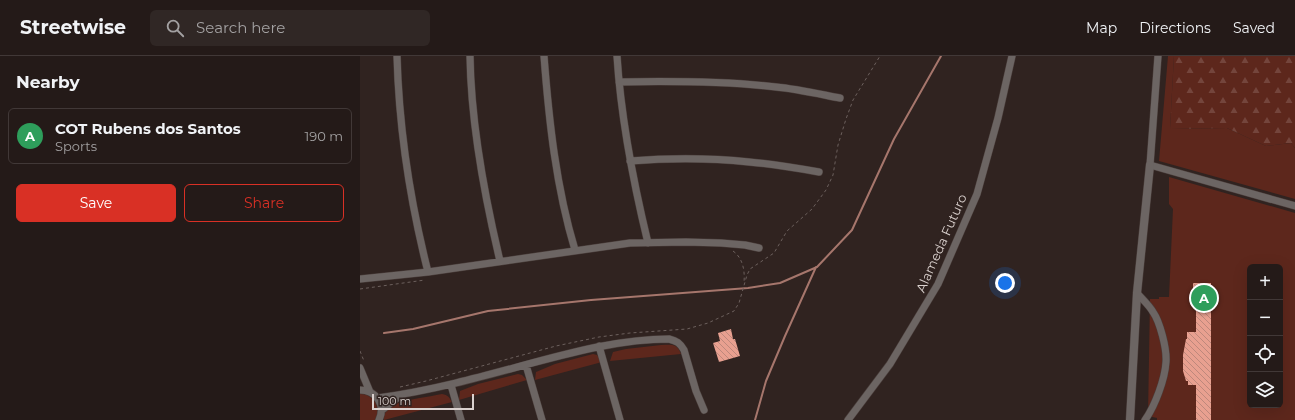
<!DOCTYPE html>
<html lang="en">
<head>
<meta charset="utf-8">
<style>
  :root { --surface:#241a18; --page:#302725; --text:#f1f3f6; --muted:#a3a1a2; --line:#413837; --accent:#d93025 }
  body { margin:0; font-family:Montserrat,sans-serif; background:var(--page); color:var(--text) }
  .controls { position:absolute; right:12px; bottom:12px; display:grid; overflow:hidden; border-radius:6px; box-shadow:0 4px 16px #0002 }
  .controls button { width:36px; height:36px; display:grid; place-items:center; padding:0; border:0; border-bottom:1px solid var(--line); background:var(--surface); color:var(--text); font:20px sans-serif }
  .scale { position:absolute; left:12px; bottom:10px; width:102px; box-sizing:border-box; padding-left:4px; border:2px solid #dad1ce; border-top:0; font-size:11px; line-height:14px; white-space:nowrap; color:#dad1ce; -webkit-text-stroke:3px #302320; paint-order:stroke }
  .you { position:absolute; left:645px; top:227px; width:14px; height:14px; margin:-10px; border:3px solid #fff; border-radius:50%; background:#1a73e8; box-shadow:0 0 0 6px #1a73e833 }
  .badge { display:grid; place-items:center; width:26px; height:26px; border-radius:50%; background:var(--accent); color:#fff; font-size:13px; font-weight:700 }
  .pin { position:absolute; translate:-50% -50%; border:2px solid #fff; box-shadow:0 1px 4px #0006 }
  .list { margin:0; padding:0; list-style:none }
  h2 { display:flex; justify-content:space-between; align-items:center; height:52px; margin:0; padding:0 16px; font-size:17px }
  h2 small { font-size:13px; font-weight:400; color:var(--muted) }
  .list li { display:grid; grid-template-columns:26px 1fr auto; gap:12px; align-items:center; box-sizing:border-box; height:56px; margin:0 8px 8px; padding:0 8px; border:1px solid var(--line); border-radius:6px }
  .list b { display:block; font-size:15px; white-space:nowrap }
  .list p { margin:0; font-size:13px; white-space:nowrap; color:var(--muted) }
  .list em { font-size:13px; font-style:normal; color:var(--muted) }
  .actions { display:flex; gap:8px; padding:12px 16px }
  .actions a { flex:1; padding:9px 0; border:1px solid var(--accent); border-radius:6px; text-align:center; font-size:14px; color:var(--accent) }
  .actions .main { background:var(--accent); color:#fff }
  .icon { flex:none; width:22px; height:22px; fill:none; stroke:currentColor; stroke-width:2; stroke-linecap:round; stroke-linejoin:round }
  .map { position:relative; flex:none; width:935px; height:364px; overflow:hidden }
  header { display:flex; align-items:center; gap:24px; box-sizing:border-box; height:56px; padding:0 20px; background:var(--surface); border-bottom:1px solid var(--line) }
  header strong { font-size:19px }
  nav { display:flex; gap:22px; margin-inline-start:auto; font-size:14px }
  .search { width:280px; height:36px; background:var(--page); display:flex; align-items:center; gap:10px; box-sizing:border-box; padding:0 14px; border-radius:6px; color:var(--muted); font-size:15px }
  main { display:flex }
  aside { flex:1; background:var(--surface) }
  .map>svg:first-child { display:block }
  .grass { fill:#5d271c; fill-rule:evenodd }
  .forest { fill:url(#forest-firs) }
  .lines { fill:none; stroke-linecap:round; stroke-linejoin:round }
  .stream { stroke:#a6766c; stroke-width:2 }
  .building { fill:url(#building-back-hatch) }
  .minor-casing { stroke:#4b3f3c; stroke-width:8 }
  .tertiary-casing { stroke:#4b3f3c; stroke-width:9 }
  .path { stroke:#6c605d; stroke-width:1; stroke-dasharray:3 3; stroke-linecap:butt }
  .minor { stroke:#6c6563; stroke-width:7 }
  .tertiary { stroke:#6c6563; stroke-width:8 }
  .labels { text-anchor:middle; dominant-baseline:central; stroke-width:4; stroke-linejoin:round; paint-order:stroke }
  .street-label { font-size:13px; fill:#dad1ce; stroke:#302320 }
</style>
</head>
<body>
<header>
<strong>Streetwise</strong>
<div class="search"><svg class="icon" aria-label="search" viewBox="0 0 24 24"><circle cx="10" cy="10" r="6"/><path d="M15 15l6 6"/></svg>Search here</div>
<nav><a>Map</a><a>Directions</a><a>Saved</a></nav>
</header>
<main>
<aside>
<h2>Nearby<small></small></h2>
<ul class="list">
<li><span class="badge" style="background:#2e9e5b">A</span><div><b>COT Rubens dos Santos</b><p>Sports</p></div><em>190 m</em></li>
</ul>
<div class="actions"><a class="main">Save</a><a>Share</a></div>
</aside>
<div class="map">
<svg width="935" height="364" viewBox="0 0 935 364">
  <defs>
    <pattern id="forest-firs" width="22" height="20" patternUnits="userSpaceOnUse"><rect width="22" height="20" fill="#5d271c"/><path d="M5 1l3.5 6h-7zM16 11l3.5 6h-7z" fill="#74453c"/></pattern>
    <pattern id="building-back-hatch" width="6" height="6" patternUnits="userSpaceOnUse"><rect width="6" height="6" fill="#e8a090"/><path d="M-1 5l2 2M0 0l6 6M5-1l2 2" fill="none" stroke="#be887c"/></pattern>
  </defs>
  <rect width="100%" height="100%" fill="#302320"/>
  <path class="grass" d="M 808,0 L 814,0 L 810,73 L 867,72 L 906,90 L 931,87 L 935,92 L 935,143 L 799,105 Z
    M 809,121 L 935,157 L 935,364 L 797,364 L 797,362 L 788,360 L 790,243 L 799,243 L 799,241 L 809,241 L 813,153 L 809,148 ZM 890,211 L 920,211 L 920,349 L 890,349 Z
    M 301,289 C 311,289 317,287 321,298 L 250,305 L 253,296 L 266,293 Z
    M 233,298 L 237,299 L 242,306 L 175,324 L 176,316 L 195,308 Z
    M 158,318 L 162,319 L 167,324 L 99,344 L 100,335 L 118,328 Z
    M 0,338 C 14,338 22,352 15,364 L 0,364 Z
    M 82,338 C 88,339 89,341 92,346 L 24,364 C 23,357 29,350 36,348 C 48,343 68,341 82,338 Z"/>
  <path class="forest" d="M 814,0 L 935,0 L 935,92 L 931,87 L 906,90 L 867,72 L 810,73 Z"/>
  <g class="lines">
    <path class="stream" d="M 24,277 L 53,273 L 128,255 L 231,244 L 388,232 L 420,227 L 457,211 L 492,174 L 534,83 L 581,0
      M 395,364 L 406,325 L 425,280 L 456,211"/>
  </g>
  <path class="building" d="M 833,227 L 851,227 L 851,364 L 836,364 L 836,329 L 828,329 L 828,325 L 826,325 L 823,315 L 823,299 L 826,283 L 827,283 L 827,276 L 836,276 L 836,241 L 833,241 Z
    M 371,273 L 373,283 L 375,283 L 380,300 L 359,306 L 353,287 L 360,285 L 358,277 Z"/>
  <g class="lines">
    <g class="minor-casing">
      <path id="minor" d="M 37,0 C 39,73 50,145 68,216
        M 110,0 C 111,69 124,138 140,205
        M 184,0 C 189,65 196,131 215,194
        M 257,0 C 261,63 273,125 288,187
        M 798,0 L 790,109 L 935,150
        M 259,26 C 312,25 364,25 416,31 C 437,33 459,38 480,42
        M 270,105 C 310,102 350,102 389,106 C 413,108 436,112 459,116
        M 0,223 L 68,216 L 270,187 L 326,186 L 361,187 L 385,189 L 399,192
        M 777,237 C 782,243 789,249 793,256 C 800,266 807,293 806,306 C 805,323 795,350 785,364
        M 239,290 L 260,364
        M 166,309 L 182,364
        M 0,312 L 10,336
        M 91,329 L 101,364
        M 0,334 C 16,334 26,349 19,364
        M 18,342 C 70,335 121,321 172,307 C 217,295 263,283 309,283 C 317,285 320,287 324,294 L 336,335 L 344,354
        M 22,354 L 41,339
        M 488,364 L 530,308 L 578,228 L 617,138 L 638,62 L 652,0"/>
    </g>
    <g class="tertiary-casing">
      <path id="tertiary" d="M 770,364 L 777,237 L 790,109"/>
    </g>
    <path class="path" d="M 373,195 C 383,202 385,215 384,226
      M 0,233 L 65,224
      M 0,295 L 4,305
      M 40,331 L 66,325 L 196,290 L 239,281 L 270,277 L 327,273 L 348,267 L 374,255 L 379,247 L 387,219 L 390,213 L 414,197 L 427,175 L 452,153 L 466,134 L 473,119 L 478,89 L 486,63 L 493,44 L 520,0"/>
    <use href="#minor" class="minor"/>
    <use href="#tertiary" class="tertiary"/>
  </g>
  <g class="labels">
    <g class="street-label">
      <text transform="translate(581 187) rotate(-66)">Alameda Futuro</text>
    </g>
  </g>
</svg>
<div class="controls">
<button>+</button>
<button>−</button>
<button><svg class="icon" aria-label="locate" viewBox="0 0 24 24"><circle cx="12" cy="12" r="6"/><path d="M12 2v4M12 18v4M2 12h4M18 12h4"/></svg></button>
<button><svg class="icon" aria-label="layers" viewBox="0 0 24 24"><path d="M12 4l9 5-9 5-9-5zM3 14l9 5 9-5"/></svg></button>
</div>
<div class="scale">100 m</div>
<div class="you"></div>
<div class="pin badge" style="left:844px;top:242px;background:#2e9e5b">A</div>
</div>
</main>
</body>
</html>
